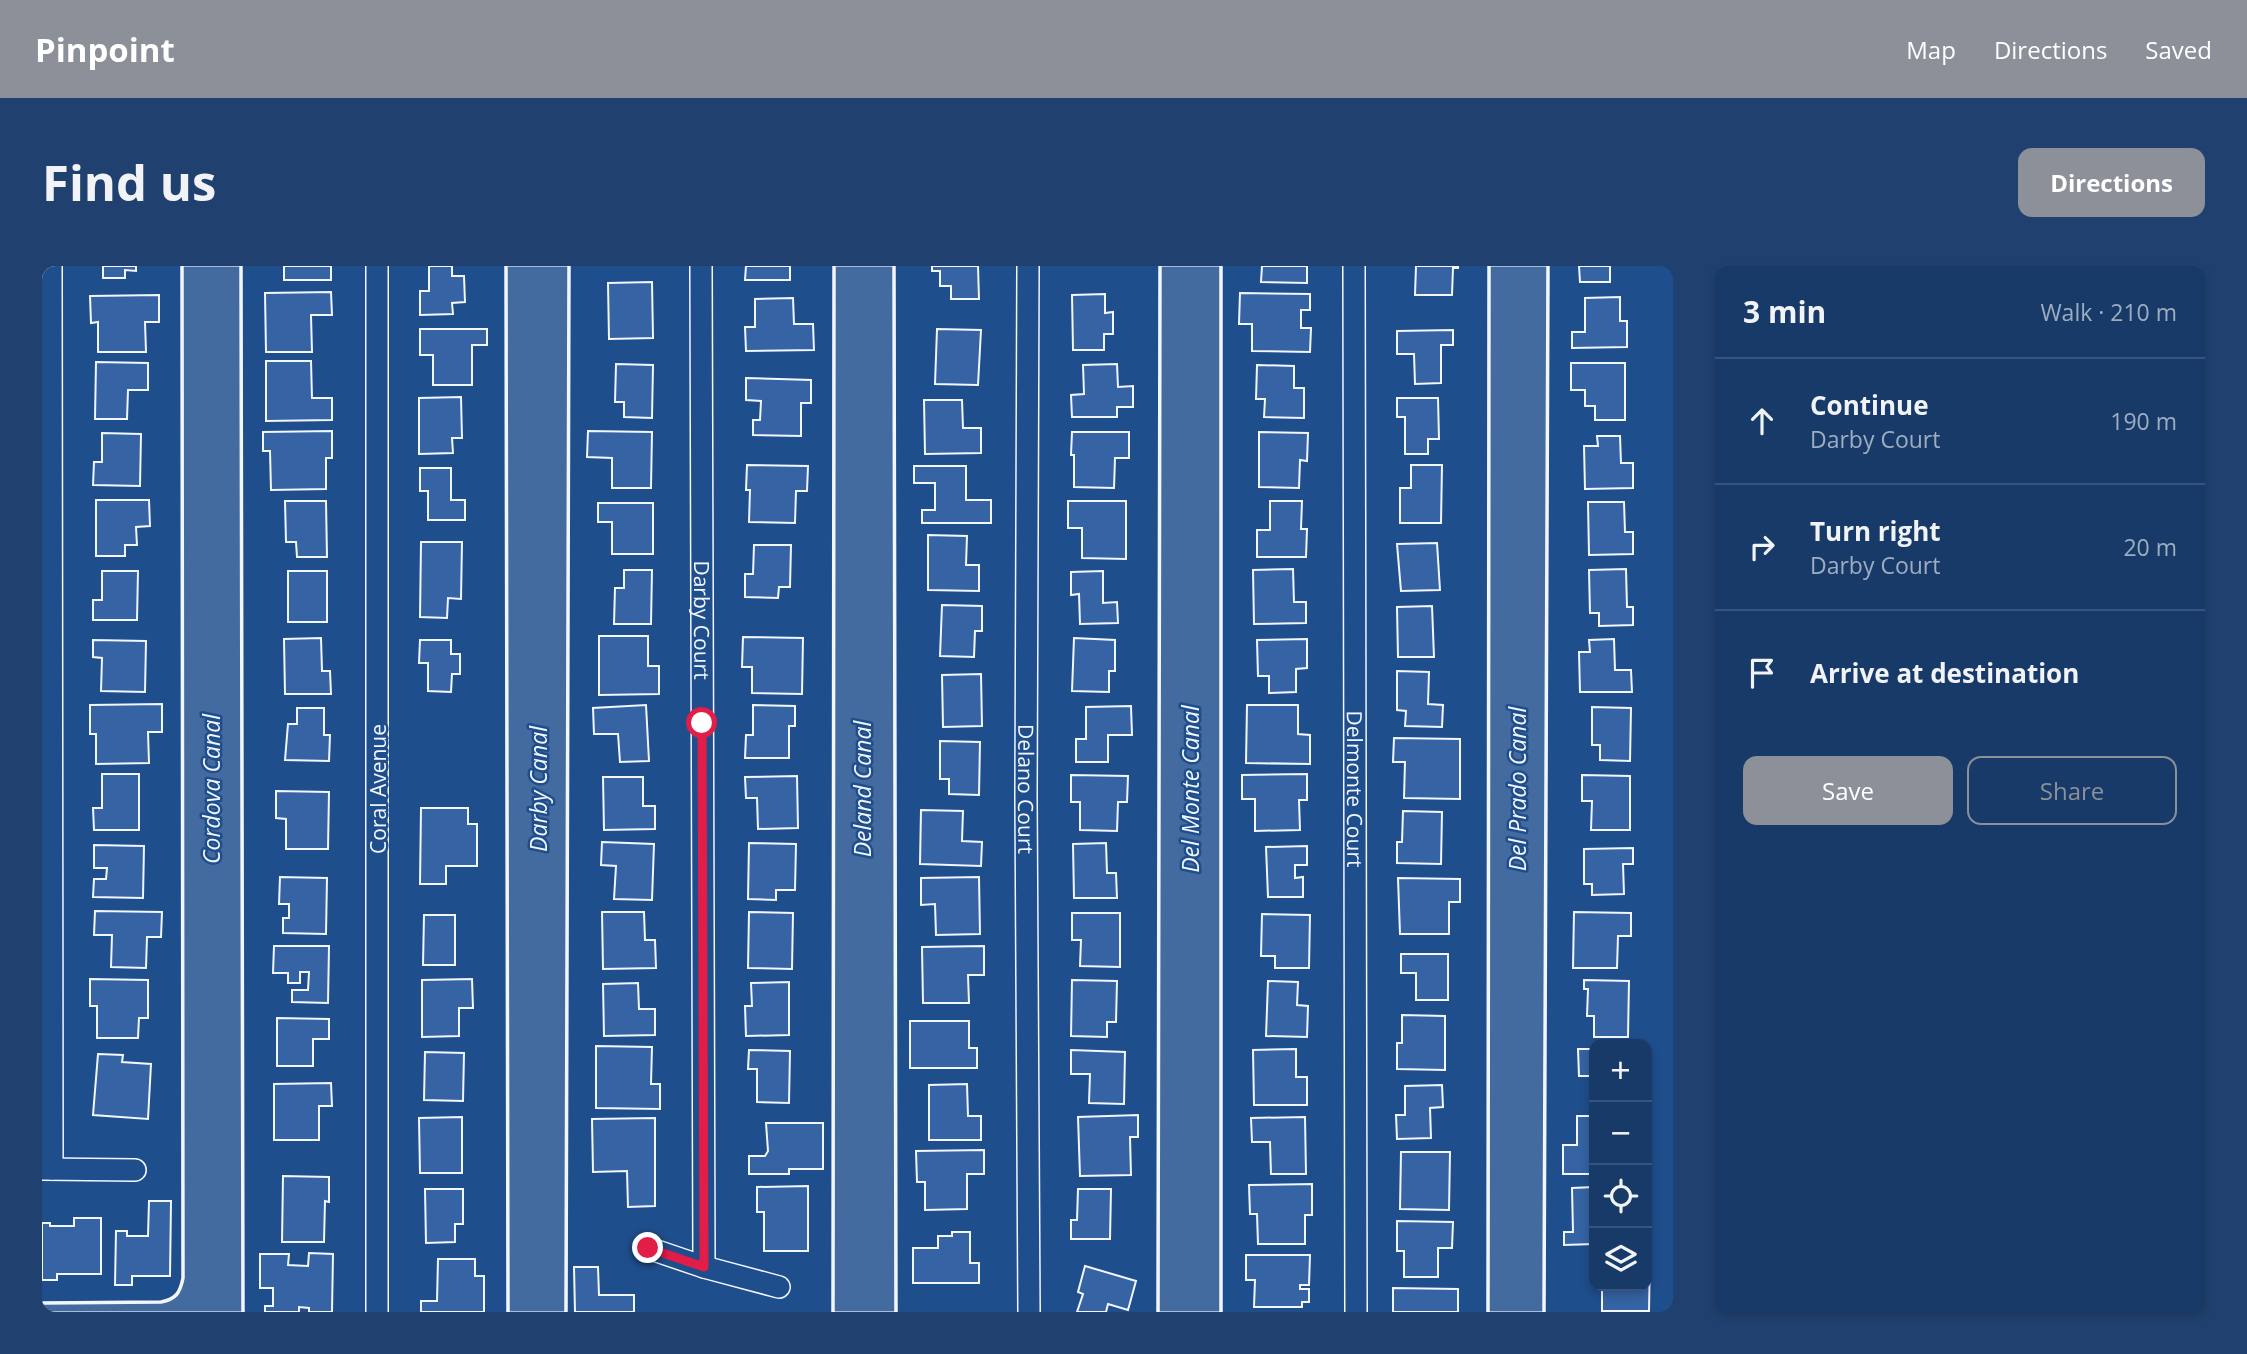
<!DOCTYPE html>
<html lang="en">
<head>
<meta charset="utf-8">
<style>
  :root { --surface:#173a69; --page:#20416f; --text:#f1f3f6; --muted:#9eadc0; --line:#36547d; --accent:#8c9099 }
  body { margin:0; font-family:"Open Sans",sans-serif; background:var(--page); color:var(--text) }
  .controls { position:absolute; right:21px; bottom:21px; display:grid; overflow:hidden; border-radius:14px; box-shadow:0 4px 10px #0003 }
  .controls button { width:63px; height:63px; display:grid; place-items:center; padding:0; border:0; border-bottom:2px solid var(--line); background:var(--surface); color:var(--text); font:35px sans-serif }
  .stop { position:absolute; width:21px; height:21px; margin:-16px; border:5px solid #e11d48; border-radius:50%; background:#fff }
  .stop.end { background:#e11d48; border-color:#fff; box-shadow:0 2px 7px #0008 }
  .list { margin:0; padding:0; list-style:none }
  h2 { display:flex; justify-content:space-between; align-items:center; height:91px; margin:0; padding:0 28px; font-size:30px }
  h2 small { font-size:23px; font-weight:400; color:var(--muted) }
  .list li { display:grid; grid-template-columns:46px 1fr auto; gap:21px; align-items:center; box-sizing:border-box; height:126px; padding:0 28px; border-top:2px solid var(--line) }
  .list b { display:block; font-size:26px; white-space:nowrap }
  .list p { margin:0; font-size:23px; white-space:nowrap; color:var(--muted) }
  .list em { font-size:23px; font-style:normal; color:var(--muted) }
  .actions { display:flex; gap:14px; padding:21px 28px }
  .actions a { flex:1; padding:16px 0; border:2px solid var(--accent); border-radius:14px; text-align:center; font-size:24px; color:var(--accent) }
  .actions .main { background:var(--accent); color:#fff }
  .icon { flex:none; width:38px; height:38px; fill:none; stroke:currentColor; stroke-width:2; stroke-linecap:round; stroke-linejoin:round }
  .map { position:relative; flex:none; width:1631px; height:1046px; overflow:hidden; border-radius:14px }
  header { display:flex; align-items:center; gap:42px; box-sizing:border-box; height:98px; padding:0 35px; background:var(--accent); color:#fff }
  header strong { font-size:33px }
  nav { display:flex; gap:38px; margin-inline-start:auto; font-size:24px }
  .intro { display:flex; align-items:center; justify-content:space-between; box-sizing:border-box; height:168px; padding:0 42px }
  h1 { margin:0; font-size:49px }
  .button { padding:18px 32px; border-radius:14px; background:var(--accent); color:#fff; font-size:24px; font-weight:700 }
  main { display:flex; gap:42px; padding:0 42px }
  aside { flex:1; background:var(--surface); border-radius:14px; box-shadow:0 4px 10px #0003 }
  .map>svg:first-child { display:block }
  .water { fill:#446ba0; stroke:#a8bbd7; stroke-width:2 }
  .building { fill:#3563a3; stroke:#f2f6ff; stroke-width:2 }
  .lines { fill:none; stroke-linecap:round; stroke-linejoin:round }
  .minor-casing { stroke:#f2f6ff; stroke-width:24 }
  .minor { stroke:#1f4e8c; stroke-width:21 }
  .wall { stroke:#f2f6ff; stroke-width:3.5 }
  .route { stroke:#e11d48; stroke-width:9 }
  .labels { text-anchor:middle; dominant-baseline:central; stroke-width:5; stroke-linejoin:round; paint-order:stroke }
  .street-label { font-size:21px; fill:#f2f6ff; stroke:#1f4e8c }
  .water-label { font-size:23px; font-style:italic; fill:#f2f6ff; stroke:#1f4e8c }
</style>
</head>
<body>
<header>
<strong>Pinpoint</strong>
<nav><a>Map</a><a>Directions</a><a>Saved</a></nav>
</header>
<div class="intro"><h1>Find us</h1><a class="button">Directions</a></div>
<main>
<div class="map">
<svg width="1631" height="1046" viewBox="0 0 1631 1046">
  <rect width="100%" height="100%" fill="#1f4e8c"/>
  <path class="water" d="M 140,0 L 199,0 L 201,1046 L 0,1046 L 0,1037 L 119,1036 C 134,1033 138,1027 141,1012 Z
    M 464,0 L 527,0 L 524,1046 L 466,1046 Z
    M 792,0 L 852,0 L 854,1046 L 791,1046 Z
    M 1118,0 L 1179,0 L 1179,1046 L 1116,1046 Z
    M 1447,0 L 1506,0 L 1502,1046 L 1446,1046 Z"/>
  <path class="building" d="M 61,0 L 94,0 L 94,5 L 83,4 L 83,12 L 61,12 Z
    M 242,0 L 289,0 L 289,14 L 242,14 Z
    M 387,0 L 410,0 L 410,10 L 422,10 L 423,36 L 410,37 L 411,48 L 378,49 L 378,25 L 387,25 Z
    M 704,0 L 748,0 L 748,14 L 703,14 Z
    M 890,0 L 936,0 L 937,33 L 909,33 L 909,20 L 898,20 L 898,5 L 890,5 Z
    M 1220,0 L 1265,0 L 1265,17 L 1219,16 Z
    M 1374,0 L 1416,0 L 1416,2 L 1411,2 L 1410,29 L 1373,29 Z
    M 1537,0 L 1568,0 L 1568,16 L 1538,16 Z
    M 610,16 L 611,72 L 567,73 L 566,17 Z
    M 289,26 L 290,49 L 269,49 L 270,86 L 224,86 L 223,27 Z
    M 1198,27 L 1268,28 L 1268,44 L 1259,44 L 1259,62 L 1269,62 L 1268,86 L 1210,85 L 1210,58 L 1197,58 Z
    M 1063,28 L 1063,47 L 1071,46 L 1071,68 L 1062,68 L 1062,84 L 1031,84 L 1030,29 Z
    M 117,29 L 117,56 L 103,56 L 104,86 L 56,86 L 56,56 L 49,57 L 48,30 Z
    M 1578,31 L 1578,55 L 1585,55 L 1585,81 L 1530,82 L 1530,66 L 1543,66 L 1543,32 Z
    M 751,32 L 752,58 L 771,58 L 772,84 L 704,85 L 703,61 L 713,61 L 713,33 Z
    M 378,63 L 445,63 L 445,79 L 430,79 L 430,119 L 391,119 L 391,89 L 378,89 Z
    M 895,63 L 939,64 L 936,119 L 893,118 Z
    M 1411,64 L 1411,79 L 1399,79 L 1399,117 L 1373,118 L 1372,88 L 1355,88 L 1355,65 Z
    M 224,95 L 269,95 L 270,132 L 290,132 L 290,154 L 224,155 Z
    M 54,96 L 106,97 L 106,124 L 86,124 L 85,153 L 53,153 Z
    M 1529,97 L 1583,97 L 1583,154 L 1553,154 L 1553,140 L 1543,140 L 1543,124 L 1529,124 Z
    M 574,98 L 611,99 L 610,152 L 582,151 L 582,136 L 573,136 Z
    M 1075,98 L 1076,121 L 1091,120 L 1091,141 L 1075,141 L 1075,151 L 1030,151 L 1029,129 L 1042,128 L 1041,99 Z
    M 1215,99 L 1252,100 L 1252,122 L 1262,122 L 1262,152 L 1222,151 L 1223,133 L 1214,133 Z
    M 704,112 L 769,114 L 769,137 L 759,137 L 759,170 L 711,169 L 711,154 L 718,154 L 719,135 L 704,134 Z
    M 419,131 L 420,172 L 410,172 L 411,187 L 377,188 L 377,132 Z
    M 1355,132 L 1396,132 L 1397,173 L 1386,173 L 1386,188 L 1363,188 L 1363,151 L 1355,151 Z
    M 882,134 L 920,134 L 921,162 L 939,162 L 939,187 L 883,188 Z
    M 290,165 L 290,192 L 284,192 L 284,223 L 229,224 L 228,185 L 221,185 L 221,166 Z
    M 546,165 L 610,166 L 609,222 L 570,222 L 570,192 L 545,191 Z
    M 1030,166 L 1087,166 L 1087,192 L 1073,192 L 1072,222 L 1032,221 L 1032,189 L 1029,189 Z
    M 1217,166 L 1266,167 L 1265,195 L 1258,194 L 1257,222 L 1217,221 Z
    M 60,167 L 99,168 L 98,220 L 51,219 L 52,196 L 60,196 Z
    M 1555,170 L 1578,170 L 1579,197 L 1591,197 L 1591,222 L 1543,223 L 1542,180 L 1556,180 Z
    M 705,199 L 766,200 L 765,225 L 754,225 L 753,257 L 707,256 L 708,224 L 704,224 Z
    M 1369,199 L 1400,199 L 1399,257 L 1358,257 L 1358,222 L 1369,222 Z
    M 872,200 L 924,200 L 924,234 L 949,234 L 949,257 L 880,257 L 880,244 L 893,244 L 893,217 L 872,217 Z
    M 378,202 L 409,202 L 409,234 L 423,234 L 423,254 L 386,254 L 386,225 L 378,225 Z
    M 54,234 L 107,234 L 108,260 L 94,261 L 95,279 L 83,279 L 83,290 L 54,290 Z
    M 243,235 L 284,235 L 285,291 L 255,291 L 254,276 L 244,276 Z
    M 1026,235 L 1084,235 L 1084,293 L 1040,292 L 1040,262 L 1026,262 Z
    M 1228,235 L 1260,235 L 1259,263 L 1265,263 L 1264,291 L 1215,291 L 1215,264 L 1228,264 Z
    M 1546,236 L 1582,236 L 1583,266 L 1591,266 L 1591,288 L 1547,289 Z
    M 556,237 L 611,237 L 611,288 L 570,288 L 570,256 L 556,256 Z
    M 886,269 L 925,270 L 924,299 L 937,299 L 937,325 L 886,324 Z
    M 379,276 L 420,276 L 419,333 L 406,332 L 405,352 L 378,351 Z
    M 1395,277 L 1398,324 L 1359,325 L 1355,278 Z
    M 712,279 L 749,279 L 748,321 L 737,321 L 736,332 L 703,331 L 703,308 L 711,308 Z
    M 1251,303 L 1252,336 L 1264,336 L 1264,357 L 1212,358 L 1211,304 Z
    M 1584,303 L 1585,341 L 1591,341 L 1591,359 L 1557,360 L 1557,347 L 1548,347 L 1547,304 Z
    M 582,304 L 610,304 L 609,358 L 572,358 L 573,322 L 582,322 Z
    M 60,305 L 96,305 L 95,354 L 51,354 L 51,334 L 60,334 Z
    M 246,305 L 285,305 L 285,356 L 246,356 Z
    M 1061,305 L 1061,337 L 1075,336 L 1076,357 L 1038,358 L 1037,328 L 1029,329 L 1029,306 Z
    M 900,339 L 940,340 L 940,365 L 933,365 L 932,391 L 898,390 Z
    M 1390,340 L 1392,391 L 1356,391 L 1355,341 Z
    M 557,370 L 606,370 L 606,400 L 617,400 L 617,428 L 557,429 Z
    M 701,371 L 761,372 L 760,428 L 710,427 L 710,401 L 700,401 Z
    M 279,372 L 280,405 L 288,405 L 289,428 L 243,428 L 242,373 Z
    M 1032,372 L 1073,374 L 1073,405 L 1067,405 L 1067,426 L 1030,425 Z
    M 1265,373 L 1265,402 L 1254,403 L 1254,426 L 1227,427 L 1227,410 L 1216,410 L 1215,374 Z
    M 1572,373 L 1573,404 L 1589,404 L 1590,426 L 1538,426 L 1537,386 L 1548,386 L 1547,374 Z
    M 51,374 L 104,375 L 103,426 L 59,425 L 60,392 L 51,391 Z
    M 378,374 L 409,374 L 409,388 L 418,388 L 418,408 L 410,408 L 409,426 L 386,425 L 386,397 L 377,397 Z
    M 1355,405 L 1387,406 L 1386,438 L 1401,439 L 1400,461 L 1363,460 L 1364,445 L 1355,444 Z
    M 939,408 L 940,460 L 901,461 L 900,409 Z
    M 120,438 L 120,466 L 106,466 L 107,497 L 54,498 L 54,468 L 48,468 L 48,439 Z
    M 604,439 L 607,495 L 578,496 L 576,468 L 552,468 L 551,442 Z
    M 711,439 L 753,440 L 753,460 L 747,460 L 747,492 L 703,492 L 704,469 L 711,469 Z
    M 1205,439 L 1256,439 L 1256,468 L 1268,469 L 1268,498 L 1204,497 Z
    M 1089,440 L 1090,469 L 1066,469 L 1066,496 L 1034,496 L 1034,473 L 1044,473 L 1044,441 Z
    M 1550,441 L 1589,442 L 1588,495 L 1558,494 L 1558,479 L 1550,479 Z
    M 255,442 L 282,442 L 282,469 L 288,469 L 287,495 L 243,494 L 246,458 L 255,458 Z
    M 1352,472 L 1418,473 L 1418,533 L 1362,532 L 1363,496 L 1351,496 Z
    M 898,475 L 938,476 L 937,529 L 907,528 L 907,513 L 898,513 Z
    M 60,508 L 97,508 L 97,564 L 52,564 L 51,542 L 60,542 Z
    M 1265,508 L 1265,534 L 1257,534 L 1258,564 L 1213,565 L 1213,533 L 1200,533 L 1200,509 Z
    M 1029,509 L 1086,510 L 1085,536 L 1076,536 L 1075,565 L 1038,564 L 1038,536 L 1029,536 Z
    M 1540,509 L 1588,510 L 1588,564 L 1549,564 L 1550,535 L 1540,535 Z
    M 755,510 L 756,562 L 716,563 L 715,532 L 704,532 L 703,511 Z
    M 561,511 L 601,511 L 601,540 L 613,540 L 613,563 L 562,564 Z
    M 234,525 L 287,526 L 286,583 L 244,583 L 244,553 L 234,552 Z
    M 379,542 L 426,542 L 426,558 L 435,558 L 435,600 L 404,600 L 404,618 L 378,618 Z
    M 879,544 L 921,545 L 920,575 L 940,576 L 939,600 L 878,598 Z
    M 1361,545 L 1400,546 L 1399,598 L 1355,597 L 1355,576 L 1360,576 Z
    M 560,576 L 612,578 L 610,634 L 572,633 L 574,600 L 559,599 Z
    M 707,577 L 754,578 L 753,624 L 734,624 L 734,634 L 706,633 Z
    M 1064,577 L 1065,607 L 1074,607 L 1075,632 L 1032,632 L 1031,578 Z
    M 52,579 L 102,580 L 101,632 L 51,631 L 52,613 L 64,613 L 65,602 L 52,602 Z
    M 1265,580 L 1265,599 L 1253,599 L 1253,612 L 1261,611 L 1261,631 L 1226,631 L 1224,581 Z
    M 1591,582 L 1591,598 L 1581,598 L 1582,628 L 1550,629 L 1550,618 L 1542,618 L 1542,583 Z
    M 238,611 L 285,612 L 284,668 L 241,667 L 241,652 L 247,652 L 247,638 L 237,638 Z
    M 937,611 L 938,668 L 894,669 L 893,638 L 879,639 L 879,612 Z
    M 1356,612 L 1418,613 L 1418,636 L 1407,636 L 1407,668 L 1358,668 Z
    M 53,645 L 120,646 L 119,671 L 105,671 L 104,702 L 69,701 L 70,669 L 52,669 Z
    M 560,646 L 602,646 L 603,674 L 613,674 L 614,702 L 561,703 Z
    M 707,646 L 751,647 L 750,703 L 706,702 Z
    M 1532,646 L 1589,647 L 1589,670 L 1576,670 L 1575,702 L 1531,702 Z
    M 1030,647 L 1078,647 L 1078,701 L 1038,700 L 1039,674 L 1030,674 Z
    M 1220,648 L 1268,649 L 1267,702 L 1233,702 L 1233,690 L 1219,690 Z
    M 382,649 L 413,649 L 413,699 L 381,699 Z
    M 232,680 L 287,680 L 286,737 L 250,736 L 250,724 L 266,724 L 267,706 L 258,706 L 258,717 L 246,717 L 246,707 L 231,707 Z
    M 942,680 L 942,709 L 926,709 L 927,737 L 881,737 L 880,681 Z
    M 1359,688 L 1406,688 L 1406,734 L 1374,734 L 1374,707 L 1359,707 Z
    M 48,713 L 106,714 L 106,752 L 97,752 L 96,772 L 55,772 L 55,740 L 48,740 Z
    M 430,713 L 431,742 L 417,742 L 417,770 L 380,771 L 380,714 Z
    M 1030,714 L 1075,715 L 1074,756 L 1065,756 L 1065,771 L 1029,770 Z
    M 1542,714 L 1587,715 L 1586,771 L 1552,771 L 1552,750 L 1545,750 L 1546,723 L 1542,723 Z
    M 1226,715 L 1256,716 L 1255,739 L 1266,740 L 1265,771 L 1224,770 Z
    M 747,716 L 747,769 L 704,770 L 703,740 L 710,740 L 709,717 Z
    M 596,717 L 597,743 L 613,743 L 613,769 L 562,770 L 561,718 Z
    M 1360,749 L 1403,750 L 1403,804 L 1355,803 L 1355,777 L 1360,777 Z
    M 235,752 L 287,753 L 287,773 L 271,773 L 271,800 L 235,800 Z
    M 868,755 L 927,755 L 927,782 L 935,782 L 935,802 L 868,802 Z
    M 554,780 L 610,781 L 609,818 L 618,818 L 618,843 L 554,842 Z
    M 1254,783 L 1254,811 L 1265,811 L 1265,839 L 1212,839 L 1211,784 Z
    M 1536,783 L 1552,783 L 1552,810 L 1537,810 Z
    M 707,784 L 748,785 L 747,837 L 715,836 L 715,803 L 706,803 Z
    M 1029,784 L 1083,786 L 1082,838 L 1047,837 L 1048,808 L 1029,808 Z
    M 383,786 L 422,787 L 421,835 L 382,834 Z
    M 56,788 L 81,789 L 80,796 L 109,798 L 106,853 L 51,849 Z
    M 289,817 L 290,840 L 277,840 L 277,874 L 232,874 L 232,818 Z
    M 925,818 L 926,850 L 939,850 L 939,874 L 887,874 L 887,819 Z
    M 1400,819 L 1401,841 L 1388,842 L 1389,872 L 1355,873 L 1354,849 L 1363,849 L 1363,820 Z
    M 1096,849 L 1096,871 L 1088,871 L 1089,909 L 1038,910 L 1036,851 Z
    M 1535,850 L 1552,850 L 1552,908 L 1521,908 L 1521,879 L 1535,879 Z
    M 420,851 L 420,907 L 378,907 L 377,852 Z
    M 1263,851 L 1264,908 L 1229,908 L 1228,876 L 1210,876 L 1209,852 Z
    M 613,852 L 613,940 L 586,941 L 585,905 L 551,906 L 550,853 Z
    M 724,857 L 781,857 L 781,903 L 747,903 L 747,908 L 707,908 L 707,890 L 723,890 L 726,885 Z
    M 942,884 L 942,908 L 925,908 L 925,943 L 883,944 L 883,916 L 875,916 L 874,885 Z
    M 1359,886 L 1408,886 L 1407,944 L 1358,943 Z
    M 241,910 L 287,911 L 287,936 L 283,935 L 282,976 L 240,976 Z
    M 1270,918 L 1270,949 L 1263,949 L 1263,978 L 1216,978 L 1215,948 L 1208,948 L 1207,919 Z
    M 766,920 L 766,985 L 722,985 L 722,946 L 715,946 L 715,921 Z
    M 1552,921 L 1552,978 L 1522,979 L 1522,966 L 1531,966 L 1530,922 Z
    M 383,923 L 421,923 L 421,958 L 413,958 L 413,976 L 384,977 Z
    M 1036,923 L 1069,923 L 1068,973 L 1029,973 L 1029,954 L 1035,954 Z
    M 107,935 L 129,935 L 128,1010 L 90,1010 L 90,1019 L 73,1019 L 74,965 L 85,965 L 85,970 L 106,970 Z
    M 32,952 L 59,952 L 59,1008 L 15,1008 L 15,1014 L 0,1014 L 0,957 L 8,957 L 8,960 L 32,960 Z
    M 1605,954 L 1609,954 L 1609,978 L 1605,978 Z
    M 1355,955 L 1411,956 L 1410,982 L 1396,982 L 1396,1011 L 1362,1011 L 1362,985 L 1355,985 Z
    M 910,966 L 928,966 L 928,997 L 937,997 L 937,1017 L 871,1017 L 871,982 L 896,982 L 896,970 L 910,970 Z
    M 267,987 L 291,988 L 290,1046 L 267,1046 L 267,1042 L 257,1041 L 257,1046 L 223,1046 L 223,1040 L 231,1040 L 231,1022 L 218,1022 L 218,988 L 247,988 L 246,999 L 266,1000 Z
    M 1204,989 L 1268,989 L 1267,1019 L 1258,1019 L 1258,1023 L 1267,1023 L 1267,1036 L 1260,1036 L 1260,1041 L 1212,1041 L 1213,1014 L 1204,1014 Z
    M 1605,990 L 1608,990 L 1607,1045 L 1560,1045 L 1560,1020 L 1605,1020 Z
    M 396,993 L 433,993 L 433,1010 L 442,1010 L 442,1046 L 379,1046 L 379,1035 L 395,1035 Z
    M 1043,1000 L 1094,1015 L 1086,1044 L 1066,1038 L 1064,1046 L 1035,1046 L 1041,1028 L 1036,1026 Z
    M 532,1001 L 556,1001 L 557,1029 L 592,1029 L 592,1046 L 533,1046 Z
    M 1351,1022 L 1416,1023 L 1416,1046 L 1351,1046 Z"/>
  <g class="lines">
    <g class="minor-casing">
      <g id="minor">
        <path d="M 9,0 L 10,903"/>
        <path d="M 335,0 L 335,1046"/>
        <path id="s1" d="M 659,0 L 662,1001"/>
        <path id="s2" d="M 986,0 L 984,531 L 987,1046"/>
        <path id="s3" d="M 1312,0 L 1314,1046"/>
        <path d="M 0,903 L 93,904"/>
        <path d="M 606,982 L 662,1001 L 737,1021"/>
      </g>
    </g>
    <use href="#minor" class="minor"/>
    <path class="wall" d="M 199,0 L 201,1046
      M 464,0 L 466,1046
      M 852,0 L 854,1046
      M 0,1037 L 119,1036 C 134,1033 138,1027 141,1012 L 140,0
      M 524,1046 L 527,0
      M 791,1046 L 792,0
      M 1116,1046 L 1118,0
      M 1179,1046 L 1179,0
      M 1446,1046 L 1447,0
      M 1502,1046 L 1506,0"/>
  </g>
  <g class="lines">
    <path class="route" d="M 606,982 L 662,1001 L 660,457"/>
  </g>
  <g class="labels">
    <g class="street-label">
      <text stroke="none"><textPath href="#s1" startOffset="354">Darby Court</textPath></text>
      <text transform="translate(336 523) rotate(-90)">Coral Avenue</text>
      <text stroke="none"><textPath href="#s2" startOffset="523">Delano Court</textPath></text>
      <text stroke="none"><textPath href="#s3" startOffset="523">Delmonte Court</textPath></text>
    </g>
    <g class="water-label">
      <text transform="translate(169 523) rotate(-90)">Cordova Canal</text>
      <text transform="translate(496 523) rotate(-90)">Darby Canal</text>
      <text transform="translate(820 523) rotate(-90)">Deland Canal</text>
      <text transform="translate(1148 523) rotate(-90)">Del Monte Canal</text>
      <text transform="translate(1475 523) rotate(-90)">Del Prado Canal</text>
    </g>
  </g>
</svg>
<div class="controls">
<button>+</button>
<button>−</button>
<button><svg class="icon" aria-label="locate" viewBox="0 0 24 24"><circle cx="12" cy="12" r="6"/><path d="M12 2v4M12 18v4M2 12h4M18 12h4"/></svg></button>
<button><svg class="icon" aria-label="layers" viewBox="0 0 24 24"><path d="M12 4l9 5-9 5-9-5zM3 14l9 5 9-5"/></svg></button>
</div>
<div class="stop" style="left:660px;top:457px"></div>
<div class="stop end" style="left:606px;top:982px"></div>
</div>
<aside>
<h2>3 min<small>Walk · 210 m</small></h2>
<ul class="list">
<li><svg class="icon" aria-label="ahead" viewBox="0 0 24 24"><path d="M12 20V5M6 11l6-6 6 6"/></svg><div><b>Continue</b><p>Darby Court</p></div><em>190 m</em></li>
<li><svg class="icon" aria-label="right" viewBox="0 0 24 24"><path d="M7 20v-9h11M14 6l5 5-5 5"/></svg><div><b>Turn right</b><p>Darby Court</p></div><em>20 m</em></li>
<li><svg class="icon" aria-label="arrive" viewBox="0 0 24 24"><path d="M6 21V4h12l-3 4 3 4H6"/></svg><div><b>Arrive at destination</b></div></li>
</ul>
<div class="actions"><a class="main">Save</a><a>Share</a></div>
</aside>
</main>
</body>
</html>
